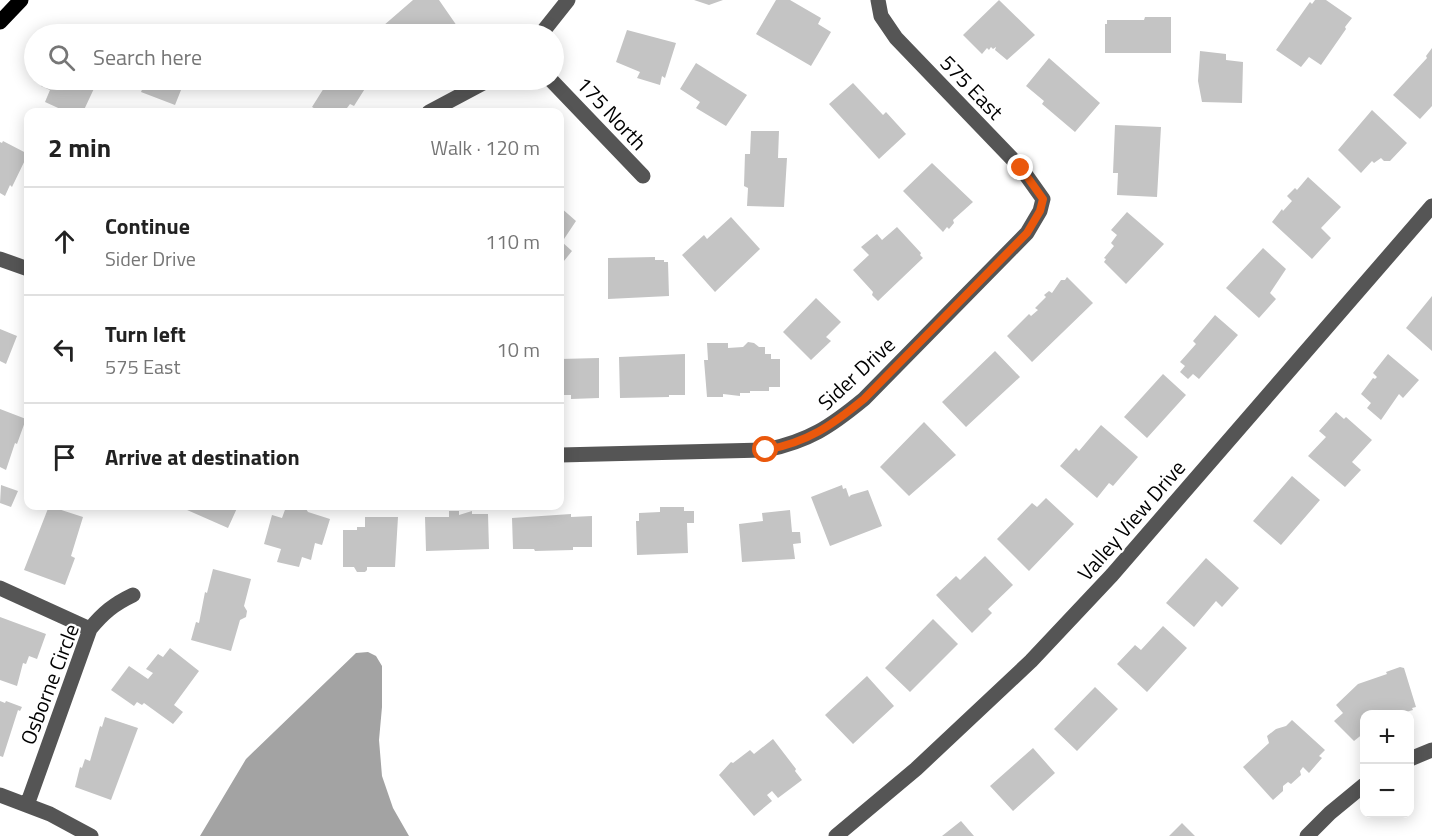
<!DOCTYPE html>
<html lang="en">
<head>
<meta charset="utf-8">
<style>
  :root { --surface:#fff; --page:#f2f2f2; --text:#222; --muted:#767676; --line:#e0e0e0 }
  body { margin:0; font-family:"Titillium Web",sans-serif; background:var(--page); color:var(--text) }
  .controls { position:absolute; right:18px; bottom:18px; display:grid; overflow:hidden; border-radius:12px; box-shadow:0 3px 15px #0003 }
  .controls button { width:54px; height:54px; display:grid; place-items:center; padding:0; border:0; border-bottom:2px solid var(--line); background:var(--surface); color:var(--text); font:30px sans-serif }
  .stop { position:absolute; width:18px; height:18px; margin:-14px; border:4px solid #ea580c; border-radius:50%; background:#fff }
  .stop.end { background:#ea580c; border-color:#fff; box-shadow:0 2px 6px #0008 }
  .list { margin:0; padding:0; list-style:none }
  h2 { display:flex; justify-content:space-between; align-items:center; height:78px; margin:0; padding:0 24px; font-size:26px }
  h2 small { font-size:20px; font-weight:400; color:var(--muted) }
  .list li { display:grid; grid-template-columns:39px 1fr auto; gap:18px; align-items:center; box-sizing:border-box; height:108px; padding:0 24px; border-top:2px solid var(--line) }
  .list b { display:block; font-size:22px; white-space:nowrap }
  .list p { margin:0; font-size:20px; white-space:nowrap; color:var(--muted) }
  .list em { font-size:20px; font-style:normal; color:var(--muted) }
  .icon { flex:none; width:33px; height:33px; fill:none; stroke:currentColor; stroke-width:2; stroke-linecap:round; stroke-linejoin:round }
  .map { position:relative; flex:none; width:1432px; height:836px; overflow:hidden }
  .search { position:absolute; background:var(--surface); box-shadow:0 3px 15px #0003; left:24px; top:24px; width:540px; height:66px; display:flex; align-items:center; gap:15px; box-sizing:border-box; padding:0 21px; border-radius:33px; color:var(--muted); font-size:22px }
  .panel { position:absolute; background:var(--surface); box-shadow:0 3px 15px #0003; left:24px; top:108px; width:540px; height:402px; border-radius:12px }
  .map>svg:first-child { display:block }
  .water { fill:#a3a3a3 }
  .building { fill:#c4c4c4 }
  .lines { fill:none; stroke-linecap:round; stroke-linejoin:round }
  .minor { stroke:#555; stroke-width:15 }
  .major { stroke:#000; stroke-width:15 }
  .route { stroke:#ea580c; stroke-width:8 }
  .labels { text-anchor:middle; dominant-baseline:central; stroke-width:4.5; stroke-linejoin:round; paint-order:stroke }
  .street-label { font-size:21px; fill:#000; stroke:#fff }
</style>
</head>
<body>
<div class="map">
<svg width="1432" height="836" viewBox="0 0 1432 836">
  <rect width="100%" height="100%" fill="#fff"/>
  <path class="water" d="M 368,652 L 376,656 L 382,666 L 382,707 L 379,740 L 382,776 L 393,808 L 409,836 L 200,836 L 246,759 L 356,653 Z"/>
  <path class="building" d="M 413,0 L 439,0 L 457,26 L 448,34 L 391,34 L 383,26 Z
    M 694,0 L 723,0 L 709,5 Z
    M 776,0 L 790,0 L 821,18 L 818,24 L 831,32 L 811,66 L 756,34 Z
    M 999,0 L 1035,35 L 1007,60 L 995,50 L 996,47 L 993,49 L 991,47 L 989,50 L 987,48 L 982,54 L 963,35 Z
    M 1315,0 L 1326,0 L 1352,18 L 1345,27 L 1346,29 L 1321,65 L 1309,57 L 1301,67 L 1276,50 L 1310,2 L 1312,4 Z
    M 1145,17 L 1171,17 L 1171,53 L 1105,53 L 1105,24 L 1107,24 L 1107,20 L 1144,20 Z
    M 627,30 L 676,43 L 665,78 L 662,76 L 660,85 L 637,78 L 640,72 L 616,62 Z
    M 1432,48 L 1432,106 L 1420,119 L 1393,95 L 1427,58 L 1426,56 Z
    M 1200,51 L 1226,54 L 1226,60 L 1243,62 L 1242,103 L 1202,102 L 1198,81 Z
    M 1049,58 L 1100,103 L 1075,132 L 1042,104 L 1044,101 L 1026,86 Z
    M 696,63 L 747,95 L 726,126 L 696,108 L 700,102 L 680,89 Z
    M 43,80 L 98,80 L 83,112 L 67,112 L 45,102 L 50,90 L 41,86 Z
    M 141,80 L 185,80 L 175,105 L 141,92 L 144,85 L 140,83 Z
    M 329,80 L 374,80 L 368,89 L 366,87 L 354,106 L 350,104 L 344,112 L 321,112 L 312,107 Z
    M 853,83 L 883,115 L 886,112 L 906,134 L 879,159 L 829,104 Z
    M 1372,110 L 1407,143 L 1390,161 L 1384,161 L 1381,158 L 1374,163 L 1372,161 L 1361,173 L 1338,150 Z
    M 1115,125 L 1161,127 L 1157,197 L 1117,195 L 1118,173 L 1113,173 Z
    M 751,131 L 779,131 L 778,158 L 787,158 L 784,207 L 747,206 L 748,188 L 744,186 L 745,154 L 750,154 Z
    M 3,141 L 28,154 L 12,187 L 10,185 L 5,196 L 0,193 L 0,142 L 2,143 Z
    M 932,163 L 973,202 L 953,220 L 954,223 L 949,229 L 947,227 L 943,232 L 903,191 Z
    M 1308,177 L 1341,207 L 1321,228 L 1331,238 L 1312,259 L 1272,222 L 1282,209 L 1283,211 L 1292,201 L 1287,196 L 1295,188 L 1297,190 Z
    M 560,207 L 576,221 L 562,242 L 572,251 L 560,266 Z
    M 1127,212 L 1164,244 L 1126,284 L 1104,262 L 1106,259 L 1104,258 L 1114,246 L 1111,243 L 1117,235 L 1111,230 Z
    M 731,217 L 760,249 L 715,292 L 682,255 L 704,235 L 707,239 Z
    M 897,227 L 921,253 L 920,255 L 923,258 L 878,301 L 872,295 L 873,292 L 853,270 L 869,255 L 861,247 L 877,234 L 882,240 Z
    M 1263,248 L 1286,269 L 1270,293 L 1276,299 L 1259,318 L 1226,288 Z
    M 655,257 L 655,260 L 664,260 L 664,262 L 668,262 L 669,296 L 608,299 L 608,258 Z
    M 1067,277 L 1093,303 L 1032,362 L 1007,336 L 1029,314 L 1031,316 L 1038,310 L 1035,308 L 1046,297 L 1044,295 L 1049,291 L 1052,293 L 1061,280 L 1065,280 Z
    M 1432,296 L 1432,351 L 1406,328 Z
    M 816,298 L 841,322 L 826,337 L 831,341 L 811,360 L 783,332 Z
    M 1215,315 L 1238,335 L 1199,379 L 1193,374 L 1188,379 L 1180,372 L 1185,366 L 1180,362 L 1196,344 L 1193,341 Z
    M 0,329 L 17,336 L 6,364 L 0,361 Z
    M 748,342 L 754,343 L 759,347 L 765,347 L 765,354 L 771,354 L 771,359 L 780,359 L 780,387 L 769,387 L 769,391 L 750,391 L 750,393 L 740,393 L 740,396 L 723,394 L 723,397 L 707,397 L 704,360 L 708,360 L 707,343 L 728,343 L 728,348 L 743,347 Z
    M 995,351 L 1020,377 L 966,427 L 942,402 Z
    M 685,354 L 685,395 L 669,395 L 669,397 L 620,398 L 619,357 Z
    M 1388,354 L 1419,380 L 1403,398 L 1399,394 L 1381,420 L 1367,408 L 1371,403 L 1361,394 L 1373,378 L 1375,379 L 1377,377 L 1373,373 Z
    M 599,358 L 599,398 L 571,399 L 571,395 L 560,395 L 560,359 Z
    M 1163,374 L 1186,395 L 1147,438 L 1124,417 Z
    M 0,409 L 26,419 L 17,444 L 15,443 L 6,470 L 0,467 Z
    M 1336,412 L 1344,419 L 1346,417 L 1372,440 L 1352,462 L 1361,470 L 1345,487 L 1308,456 L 1326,437 L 1319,431 Z
    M 924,422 L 956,455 L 909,496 L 880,467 Z
    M 1101,425 L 1138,457 L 1113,486 L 1109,483 L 1097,498 L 1060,466 L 1076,448 L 1079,451 Z
    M 1292,476 L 1320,500 L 1281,545 L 1253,521 Z
    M 1,485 L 18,491 L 11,507 L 0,503 Z
    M 842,485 L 843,489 L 846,488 L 849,497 L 851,495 L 868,490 L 882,526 L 830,546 L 811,497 Z
    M 1046,498 L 1074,524 L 1029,571 L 997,539 L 1032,503 L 1037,507 Z
    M 49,506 L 83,517 L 71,556 L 75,558 L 65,585 L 24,570 Z
    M 178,506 L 238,506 L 228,528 Z
    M 297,506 L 306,509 L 308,512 L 330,519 L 322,545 L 315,543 L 311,560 L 302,557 L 299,567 L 277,562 L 281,549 L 264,544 L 272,515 L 282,518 L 286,507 L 292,509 Z
    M 660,507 L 684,507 L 684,511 L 694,511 L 694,523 L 687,523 L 688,553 L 637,555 L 636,521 L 639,521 L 639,513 L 660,512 Z
    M 790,510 L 792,532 L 800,532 L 801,543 L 793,544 L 795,559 L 742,562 L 739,524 L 763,521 L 762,513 Z
    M 449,511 L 459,511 L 459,515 L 472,511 L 472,514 L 488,514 L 489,549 L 426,551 L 425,517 L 449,517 Z
    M 571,514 L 571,517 L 592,516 L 592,547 L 573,547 L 573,550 L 535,551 L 534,549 L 513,549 L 512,518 Z
    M 365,517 L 398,517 L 395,567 L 367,567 L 367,570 L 365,572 L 357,572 L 354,567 L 343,567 L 343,530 L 357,530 L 357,527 L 365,527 Z
    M 985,556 L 1013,585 L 988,609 L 992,613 L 972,633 L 936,595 L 956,576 L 960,580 Z
    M 1206,558 L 1239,588 L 1222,607 L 1216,601 L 1194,627 L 1166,603 Z
    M 213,569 L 251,579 L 244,606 L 247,611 L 246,617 L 240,620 L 231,651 L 191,640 L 196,622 L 199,623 L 205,592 L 207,593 Z
    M 0,617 L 46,634 L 37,659 L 29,656 L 26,664 L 23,663 L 17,686 L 0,680 Z
    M 933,619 L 958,644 L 910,692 L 885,668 Z
    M 1163,626 L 1187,648 L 1147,692 L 1117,664 L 1135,645 L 1141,650 Z
    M 170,648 L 199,671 L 174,705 L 183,712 L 173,724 L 144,703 L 142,705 L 137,702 L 134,706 L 111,690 L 129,666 L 148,679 L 153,673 L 146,669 L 158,654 L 163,657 Z
    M 1400,667 L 1404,668 L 1416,707 L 1412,708 L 1413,710 L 1399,714 L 1364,714 L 1364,733 L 1354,741 L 1334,721 L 1343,713 L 1336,705 L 1358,684 L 1387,674 L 1386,672 Z
    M 867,676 L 894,706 L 853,744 L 825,715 Z
    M 1095,687 L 1118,709 L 1077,751 L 1054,729 Z
    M 0,701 L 5,703 L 6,701 L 22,707 L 20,711 L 18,710 L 3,757 L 0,756 Z
    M 105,717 L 138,728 L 111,800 L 75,787 L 80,767 L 82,768 L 85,759 L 90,761 L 100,726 L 102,727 Z
    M 1292,720 L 1325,750 L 1319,756 L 1322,758 L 1309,773 L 1303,767 L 1300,771 L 1301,775 L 1291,784 L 1288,782 L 1283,786 L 1283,791 L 1273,800 L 1243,767 L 1269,743 L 1267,736 L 1276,729 L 1286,726 Z
    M 773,739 L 796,769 L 795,771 L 802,780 L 778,798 L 772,791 L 767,795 L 772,801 L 754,816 L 719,775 L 731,762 L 733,763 L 750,750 L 754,754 Z
    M 1033,748 L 1055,773 L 1013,811 L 990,786 Z
    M 961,821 L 974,836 L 942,836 Z
    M 1182,823 L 1195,836 L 1169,836 Z"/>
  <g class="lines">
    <path class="minor" d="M 541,34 L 568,0
      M 551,80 L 643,176
      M 429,112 L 489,80
      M 0,259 L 28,269
      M 560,455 L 766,450 C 809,441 830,427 864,399 L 1027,233 L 1040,211 L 1043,199 L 1021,168 L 896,38 L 881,16 L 878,0
      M 0,588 L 90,629
      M 1410,759 L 1432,750
      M 0,795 L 50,814 L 91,836
      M 27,805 L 90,629 C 103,613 114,604 133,595
      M 836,836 L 916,769 L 1031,661 L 1112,575 L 1432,206
      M 1307,836 L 1330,813 L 1364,785"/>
    <path class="major" d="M 0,22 L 21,0"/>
  </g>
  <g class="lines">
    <path class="route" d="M 766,450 C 808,442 831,426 864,399 L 1027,233 L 1040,211 L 1043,199 L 1021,168"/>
  </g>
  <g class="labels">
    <g class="street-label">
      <text transform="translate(972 87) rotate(46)">575 East</text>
      <text transform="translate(612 113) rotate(47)">175 North</text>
      <text transform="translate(856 373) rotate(-43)">Sider Drive</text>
      <text transform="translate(1131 520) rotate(-49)">Valley View Drive</text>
      <text transform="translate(49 684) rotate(-69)">Osborne Circle</text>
    </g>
  </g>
</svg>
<div class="controls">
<button>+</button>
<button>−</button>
</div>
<div class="stop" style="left:766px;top:450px"></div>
<div class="stop end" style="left:1021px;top:168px"></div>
<div class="search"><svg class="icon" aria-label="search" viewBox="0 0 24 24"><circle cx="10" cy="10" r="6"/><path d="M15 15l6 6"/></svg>Search here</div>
<section class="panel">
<h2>2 min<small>Walk · 120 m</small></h2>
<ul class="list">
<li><svg class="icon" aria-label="ahead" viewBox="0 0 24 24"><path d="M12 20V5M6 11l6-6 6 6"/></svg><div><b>Continue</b><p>Sider Drive</p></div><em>110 m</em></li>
<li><svg class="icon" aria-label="left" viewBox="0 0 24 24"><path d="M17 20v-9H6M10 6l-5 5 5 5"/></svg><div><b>Turn left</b><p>575 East</p></div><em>10 m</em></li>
<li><svg class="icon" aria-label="arrive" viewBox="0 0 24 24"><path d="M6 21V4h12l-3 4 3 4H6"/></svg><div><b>Arrive at destination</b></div></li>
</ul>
</section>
</div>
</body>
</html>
